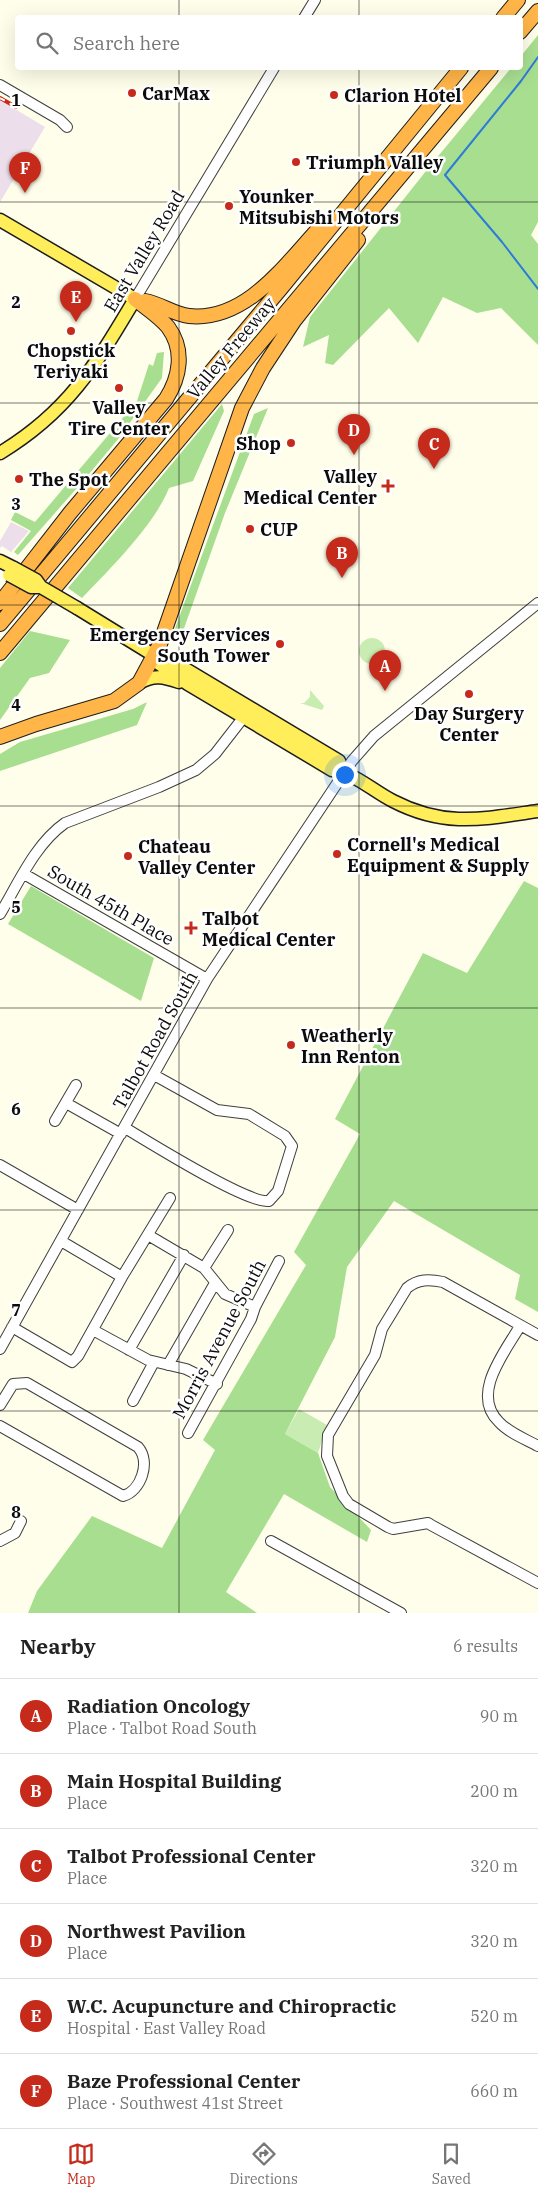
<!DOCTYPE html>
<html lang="en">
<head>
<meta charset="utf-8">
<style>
  :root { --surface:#fff; --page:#f6f6f6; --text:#222; --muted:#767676; --line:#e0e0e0; --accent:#c52a1b }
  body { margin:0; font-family:"IBM Plex Serif",serif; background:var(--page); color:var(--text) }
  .you { position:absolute; left:344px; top:774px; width:18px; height:18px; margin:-12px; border:4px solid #fff; border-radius:50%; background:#1a73e8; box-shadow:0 0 0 8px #1a73e833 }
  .badge { display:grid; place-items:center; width:32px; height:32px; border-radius:50%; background:var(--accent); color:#fff; font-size:16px; font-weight:700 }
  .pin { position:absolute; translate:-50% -41px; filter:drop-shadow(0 1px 2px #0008) }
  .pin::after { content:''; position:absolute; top:26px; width:18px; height:15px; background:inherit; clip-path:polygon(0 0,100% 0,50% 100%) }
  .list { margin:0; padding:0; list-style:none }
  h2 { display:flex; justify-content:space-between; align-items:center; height:65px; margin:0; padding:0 20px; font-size:21px }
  h2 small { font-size:16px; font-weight:400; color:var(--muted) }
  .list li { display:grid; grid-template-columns:32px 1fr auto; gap:15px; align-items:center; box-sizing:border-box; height:75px; padding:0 20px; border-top:1px solid var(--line) }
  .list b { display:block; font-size:19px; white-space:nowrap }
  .list p { margin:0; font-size:16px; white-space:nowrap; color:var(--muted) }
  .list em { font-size:16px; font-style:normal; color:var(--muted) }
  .icon { flex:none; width:28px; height:28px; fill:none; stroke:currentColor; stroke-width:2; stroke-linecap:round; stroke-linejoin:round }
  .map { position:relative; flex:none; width:538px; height:1613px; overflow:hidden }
  .search { position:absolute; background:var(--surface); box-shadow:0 5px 20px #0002; left:15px; right:15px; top:15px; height:55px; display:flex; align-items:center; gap:12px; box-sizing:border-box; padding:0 18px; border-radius:5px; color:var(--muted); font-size:19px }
  .sheet { height:515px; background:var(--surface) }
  nav { display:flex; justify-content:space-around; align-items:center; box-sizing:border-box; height:70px; border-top:1px solid var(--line); background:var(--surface); font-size:14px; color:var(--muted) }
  nav a { display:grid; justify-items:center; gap:2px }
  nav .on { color:var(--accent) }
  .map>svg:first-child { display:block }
  .industrial { fill:#ecdfeb }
  .green { fill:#c8ecb1 }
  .forest { fill:#a8de90 }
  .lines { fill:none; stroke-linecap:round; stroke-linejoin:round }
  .stream { stroke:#2d7cd7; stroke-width:2 }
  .minor-casing { stroke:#3f3f3f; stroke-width:12 }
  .major-casing { stroke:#1d1d1d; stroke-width:15 }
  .highway-casing { stroke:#1d1d1d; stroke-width:16 }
  .minor { stroke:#fff; stroke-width:10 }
  .major { stroke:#ffed5a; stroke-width:12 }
  .highway { stroke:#ffb548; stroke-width:14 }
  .rail-casing { stroke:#c52a1b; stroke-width:4 }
  .rail { stroke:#fff; stroke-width:2; stroke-dasharray:5.5; stroke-linecap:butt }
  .major-bridge-casing { stroke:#1d1d1d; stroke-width:15; stroke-linecap:butt }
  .major-bridge { stroke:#ffed5a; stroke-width:12 }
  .grid { fill:none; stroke:#0c0c0c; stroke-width:1; stroke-opacity:0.55 }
  .poi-dot { fill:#c52a1b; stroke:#fff; stroke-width:2 }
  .labels { text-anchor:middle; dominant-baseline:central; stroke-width:5; stroke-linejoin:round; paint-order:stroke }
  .poi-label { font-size:18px; font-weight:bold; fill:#0c0c0c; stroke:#fff; text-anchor:start }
  .street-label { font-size:18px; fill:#0c0c0c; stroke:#fff }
  .grid-label { font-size:16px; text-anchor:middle; font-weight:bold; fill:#0c0c0c; stroke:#fff; stroke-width:5; stroke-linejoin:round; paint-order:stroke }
</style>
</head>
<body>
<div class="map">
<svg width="538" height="1613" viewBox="0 0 538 1613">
  <rect width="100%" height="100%" fill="#fffeea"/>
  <path class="industrial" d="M 0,100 L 45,127 L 0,202 Z
    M 11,522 L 29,531 L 11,552 L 2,546 L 0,548 L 0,541 Z"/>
  <path class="green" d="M359 651a13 13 0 1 1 26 0a13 13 0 1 1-26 0Z
    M 310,690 L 324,706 L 322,710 L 300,703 L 304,703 L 310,697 Z
    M 299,1409 L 327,1425 L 318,1453 L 285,1434 Z"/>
  <path class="forest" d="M 538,35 L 538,222 L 531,235 L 538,244 L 538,345 L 501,308 L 477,313 L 443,297 L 418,343 L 389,308 L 333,365 L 325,363 L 329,335 L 303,347 L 310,317 L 430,166 L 511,68 L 520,68 L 521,56 Z
    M 164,352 L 162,378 L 119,438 L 84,480 L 18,555 L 14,552 L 31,531 L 11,520 L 15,512 L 35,522 L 137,401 L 149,364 L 153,366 L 157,353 Z
    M 222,404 L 224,411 L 193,481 L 169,488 C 155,524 110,569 82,598 L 68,588 Z
    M 268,408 L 225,513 L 182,634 L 174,631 L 254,414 Z
    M 30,631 L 70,640 L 49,673 L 30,678 L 0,720 L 0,668 Z
    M 147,702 L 137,725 L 0,771 L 0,754 L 20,742 L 133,709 Z
    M 524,881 L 538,888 L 538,1312 L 515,1299 L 520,1275 L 394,1201 L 347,1267 L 335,1337 L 285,1434 L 318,1453 L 330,1487 L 371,1530 L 367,1542 L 284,1494 L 226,1592 L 257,1613 L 28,1613 L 37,1591 L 92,1516 L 162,1548 L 215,1450 L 203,1440 L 306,1265 L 294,1252 L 360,1134 L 335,1119 L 423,953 L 467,973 Z
    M 31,886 L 154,958 L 141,1001 L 8,924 Z"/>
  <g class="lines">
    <path class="stream" d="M 538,57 L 521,81 L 445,175 L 502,242 L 538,289"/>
    <g class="minor-casing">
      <path id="minor" d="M 304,18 L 315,0
        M 0,85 L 60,120 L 67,127
        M 135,299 L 274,68
        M 24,874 L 207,979
        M 0,914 C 18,884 35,844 65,823 L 159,787 L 196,770 L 215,754 L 243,718
        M 66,1103 L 121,1134
        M 55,1121 L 76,1085
        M 125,1128 C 149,1142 247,1204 269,1201 L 278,1191 L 292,1146 L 285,1136 L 249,1114 L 217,1110 L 154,1075
        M 0,1165 L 78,1210
        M 148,1235 L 204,1268 L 225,1294 L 255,1307
        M 61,1241 L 122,1277
        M 204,1268 L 228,1230
        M 520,1326 C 505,1352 470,1394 499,1422 C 509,1433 525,1439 538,1446
        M 12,1327 L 72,1362 L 78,1356 L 122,1277 L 170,1198
        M 93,1330 L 148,1360 L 186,1369 L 217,1384
        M 538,1335 L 443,1282 C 429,1279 418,1279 407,1288 L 382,1329 L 375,1355 L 328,1435 L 327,1456 L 343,1496 L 349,1504 L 388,1527 L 393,1529 L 428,1523 L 431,1525 L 538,1583
        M 0,1349 L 207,979 L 352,761 L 374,736 L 538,603
        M 129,1350 L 184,1255
        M 168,1365 L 215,1283
        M 133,1401 L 154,1362
        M 0,1405 L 13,1384 L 27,1383 L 138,1447 C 151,1462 141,1491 123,1496 L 0,1426
        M 188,1433 L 251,1319 L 255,1307 L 279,1261
        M 0,1541 L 15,1533 L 21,1521
        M 271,1541 L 401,1613"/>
    </g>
    <g class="major-casing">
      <path id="major" d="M 0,220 L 135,299 C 95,366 68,412 0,453
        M 0,561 L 14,568
        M 77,608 L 155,656 L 162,655 L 339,761 L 344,772
        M 155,656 L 158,663 L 188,684 L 332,770 C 355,773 373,791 393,801 C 445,828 483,819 538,811
        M 139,683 C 154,674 164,677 179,682"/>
    </g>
    <g class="highway-casing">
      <path id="highway" d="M 503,18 L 518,0
        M 520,32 L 538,11
        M 145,301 C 161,304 173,314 189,316 C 247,322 287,262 322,225
        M 0,603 L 70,513 L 166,399 C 180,377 185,350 168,327 C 159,316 146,308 135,299
        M 0,624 L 282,287 L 461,68
        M 0,653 L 491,68
        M 0,737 L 36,724 L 114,701 L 139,683 L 160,644 L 242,408 L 263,368 L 294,321 L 358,240"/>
    </g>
    <use href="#minor" class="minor"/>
    <use href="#major" class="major"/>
    <use href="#highway" class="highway"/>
    <g class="rail-casing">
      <path id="rail" d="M 0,98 L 16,107"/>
    </g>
    <use href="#rail" class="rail"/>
    <g class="major-bridge-casing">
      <path id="major-bridge" d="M 14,568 L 36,580 L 41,587 L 77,608
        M 9,575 L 31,587 L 41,587"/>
    </g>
    <use href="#major-bridge" class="major-bridge"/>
  </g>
  <path class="grid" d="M 179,0 L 179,18M 359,0 L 359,18M 179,68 L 179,1613M 359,68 L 359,1613M 0,202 L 538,202M 0,403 L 538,403M 0,605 L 538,605M 0,806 L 538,806M 0,1008 L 538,1008M 0,1210 L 538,1210M 0,1411 L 538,1411"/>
  <g class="poi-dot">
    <circle cx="132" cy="93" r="5"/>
    <circle cx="334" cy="95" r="5"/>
    <circle cx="296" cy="162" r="5"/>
    <circle cx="229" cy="206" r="5"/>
    <circle cx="71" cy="331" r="5"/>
    <circle cx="119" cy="388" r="5"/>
    <circle cx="291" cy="443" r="5"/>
    <circle cx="19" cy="479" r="5"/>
    <path d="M385.5 478.5h5v5h5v5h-5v5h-5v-5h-5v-5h5z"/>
    <circle cx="250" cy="529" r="5"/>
    <circle cx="280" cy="644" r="5"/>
    <circle cx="469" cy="694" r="5"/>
    <circle cx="337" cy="854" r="5"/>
    <circle cx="128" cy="856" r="5"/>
    <path d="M188.5 920.5h5v5h5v5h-5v5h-5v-5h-5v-5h5z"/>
    <circle cx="291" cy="1045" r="5"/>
  </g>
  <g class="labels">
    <g class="poi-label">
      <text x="142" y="93">CarMax</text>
      <text x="344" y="95">Clarion Hotel</text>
      <text x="306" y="162">Triumph Valley</text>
      <text x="239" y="196">Younker<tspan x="239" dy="21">Mitsubishi Motors</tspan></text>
      <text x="71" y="350" text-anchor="middle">Chopstick<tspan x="71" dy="21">Teriyaki</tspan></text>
      <text x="119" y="407" text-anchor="middle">Valley<tspan x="119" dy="21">Tire Center</tspan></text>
      <text x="281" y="443" text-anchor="end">Shop</text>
      <text x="377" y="476" text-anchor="end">Valley<tspan x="377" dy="21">Medical Center</tspan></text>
      <text x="29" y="479">The Spot</text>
      <text x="260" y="529">CUP</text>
      <text x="270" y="634" text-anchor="end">Emergency Services<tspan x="270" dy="21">South Tower</tspan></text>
      <text x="469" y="713" text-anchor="middle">Day Surgery<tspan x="469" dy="21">Center</tspan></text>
      <text x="347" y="844">Cornell's Medical<tspan x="347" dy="21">Equipment &amp; Supply</tspan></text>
      <text x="138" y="846">Chateau<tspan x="138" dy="21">Valley Center</tspan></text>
      <text x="202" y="918">Talbot<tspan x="202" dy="21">Medical Center</tspan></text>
      <text x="301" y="1035">Weatherly<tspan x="301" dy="21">Inn Renton</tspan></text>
    </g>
    <g class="street-label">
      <text transform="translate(144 251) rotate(-59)">East Valley Road</text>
      <text transform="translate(231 348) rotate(-50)">Valley Freeway</text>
      <text transform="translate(111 905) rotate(30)">South 45th Place</text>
      <text transform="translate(155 1040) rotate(-61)">Talbot Road South</text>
      <text transform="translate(219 1339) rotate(-62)">Morris Avenue South</text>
    </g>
  </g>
  <g class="grid-label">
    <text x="16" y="106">1</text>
    <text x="16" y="308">2</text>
    <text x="16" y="510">3</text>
    <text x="16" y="711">4</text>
    <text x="16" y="913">5</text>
    <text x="16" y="1115">6</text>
    <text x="16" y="1316">7</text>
    <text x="16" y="1518">8</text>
  </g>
</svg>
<div class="you"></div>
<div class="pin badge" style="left:385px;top:691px">A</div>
<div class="pin badge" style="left:342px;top:578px">B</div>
<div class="pin badge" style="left:434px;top:469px">C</div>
<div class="pin badge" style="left:354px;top:455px">D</div>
<div class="pin badge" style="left:76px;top:322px">E</div>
<div class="pin badge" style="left:25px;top:193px">F</div>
<div class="search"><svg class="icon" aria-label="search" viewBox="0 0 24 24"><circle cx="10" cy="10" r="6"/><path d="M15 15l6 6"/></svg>Search here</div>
</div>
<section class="sheet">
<h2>Nearby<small>6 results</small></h2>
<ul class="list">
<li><span class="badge">A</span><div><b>Radiation Oncology</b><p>Place · Talbot Road South</p></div><em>90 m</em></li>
<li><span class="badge">B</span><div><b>Main Hospital Building</b><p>Place</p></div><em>200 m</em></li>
<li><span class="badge">C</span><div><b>Talbot Professional Center</b><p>Place</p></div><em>320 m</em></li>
<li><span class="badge">D</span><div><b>Northwest Pavilion</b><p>Place</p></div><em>320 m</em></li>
<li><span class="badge">E</span><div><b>W.C. Acupuncture and Chiropractic</b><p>Hospital · East Valley Road</p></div><em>520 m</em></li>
<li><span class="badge">F</span><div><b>Baze Professional Center</b><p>Place · Southwest 41st Street</p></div><em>660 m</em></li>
</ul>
</section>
<nav>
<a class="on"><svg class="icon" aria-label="map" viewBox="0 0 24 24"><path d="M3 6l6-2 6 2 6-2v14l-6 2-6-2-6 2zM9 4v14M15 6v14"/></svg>Map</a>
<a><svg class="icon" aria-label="directions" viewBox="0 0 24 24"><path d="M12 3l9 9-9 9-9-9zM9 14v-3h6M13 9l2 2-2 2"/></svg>Directions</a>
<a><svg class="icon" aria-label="saved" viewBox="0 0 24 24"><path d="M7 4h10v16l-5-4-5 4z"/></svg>Saved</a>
</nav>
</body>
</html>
